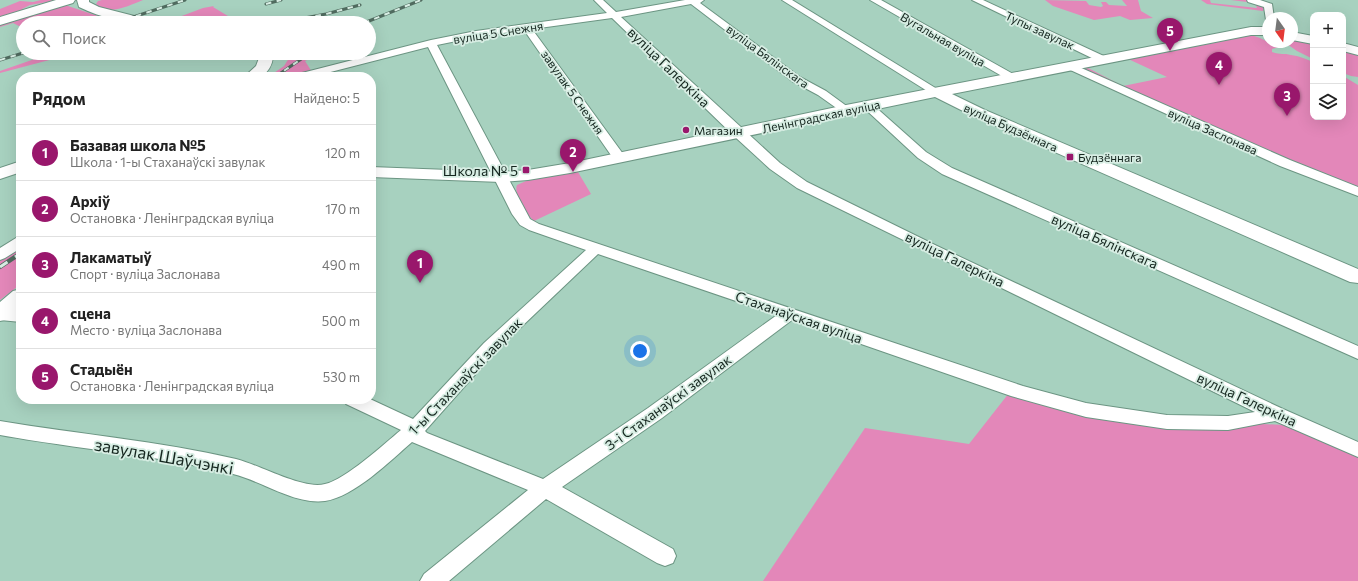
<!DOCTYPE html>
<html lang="ru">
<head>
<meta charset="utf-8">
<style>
  :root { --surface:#fff; --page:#f6f6f6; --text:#222; --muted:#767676; --line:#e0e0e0; --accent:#99176c }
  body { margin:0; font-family:Commissioner,sans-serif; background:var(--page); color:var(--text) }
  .controls { position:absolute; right:12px; top:12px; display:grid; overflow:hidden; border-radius:8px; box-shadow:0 4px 16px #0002 }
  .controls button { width:36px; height:36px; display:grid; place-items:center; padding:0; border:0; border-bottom:1px solid var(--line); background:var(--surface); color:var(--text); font:20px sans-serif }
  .compass { position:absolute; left:1262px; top:12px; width:36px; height:36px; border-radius:50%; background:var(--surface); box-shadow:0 4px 16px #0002; rotate:166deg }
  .you { position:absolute; left:640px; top:351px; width:14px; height:14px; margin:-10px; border:3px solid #fff; border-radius:50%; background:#1a73e8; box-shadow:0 0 0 6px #1a73e833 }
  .badge { display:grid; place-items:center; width:26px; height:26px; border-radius:50%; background:var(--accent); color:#fff; font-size:13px; font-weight:700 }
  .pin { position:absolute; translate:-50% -33px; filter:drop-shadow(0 1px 2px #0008) }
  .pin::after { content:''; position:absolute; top:21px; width:14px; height:12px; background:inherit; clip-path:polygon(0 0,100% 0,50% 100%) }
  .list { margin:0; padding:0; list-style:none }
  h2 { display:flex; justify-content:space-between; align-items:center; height:52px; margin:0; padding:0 16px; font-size:17px }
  h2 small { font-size:13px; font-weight:400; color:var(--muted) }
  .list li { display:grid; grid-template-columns:26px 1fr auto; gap:12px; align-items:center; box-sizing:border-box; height:56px; padding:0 16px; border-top:1px solid var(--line) }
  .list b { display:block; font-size:15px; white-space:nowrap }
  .list p { margin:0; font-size:13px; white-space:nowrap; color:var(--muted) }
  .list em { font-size:13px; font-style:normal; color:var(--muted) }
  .icon { flex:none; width:22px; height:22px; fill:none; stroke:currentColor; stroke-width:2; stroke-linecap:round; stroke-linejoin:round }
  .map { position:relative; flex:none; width:1358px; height:581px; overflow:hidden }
  .search { position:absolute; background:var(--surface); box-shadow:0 4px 16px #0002; left:16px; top:16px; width:360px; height:44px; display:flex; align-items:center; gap:10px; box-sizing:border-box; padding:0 14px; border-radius:22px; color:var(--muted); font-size:15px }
  .panel { position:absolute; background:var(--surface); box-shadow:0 4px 16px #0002; left:16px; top:72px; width:360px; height:332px; border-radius:16px }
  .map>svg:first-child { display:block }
  .green { fill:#e387b9 }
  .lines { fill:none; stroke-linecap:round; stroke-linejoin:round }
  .street-casing { stroke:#6c9583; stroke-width:2 }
  .secondary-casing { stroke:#6c9583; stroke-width:2 }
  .street { fill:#fff; fill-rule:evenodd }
  .secondary { fill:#fff; fill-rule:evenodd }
  .rail-far1-casing { stroke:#506b5f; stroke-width:3 }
  .rail-casing { stroke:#506b5f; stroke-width:4.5 }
  .rail-far1 { stroke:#d7ede3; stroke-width:2; stroke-dasharray:5.5; stroke-linecap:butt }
  .rail { stroke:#d7ede3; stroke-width:3; stroke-dasharray:9; stroke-linecap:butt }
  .poi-dot { fill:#99176c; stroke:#d7ede3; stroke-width:1.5 }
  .labels { text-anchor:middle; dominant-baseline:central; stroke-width:3.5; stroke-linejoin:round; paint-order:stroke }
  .far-street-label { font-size:12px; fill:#15261f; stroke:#d7ede3 }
  .far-poi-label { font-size:12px; fill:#15261f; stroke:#d7ede3; text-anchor:start }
  .street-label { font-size:14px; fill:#15261f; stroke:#d7ede3 }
  .poi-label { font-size:14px; fill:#15261f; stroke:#d7ede3; text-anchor:end }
  .near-street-label { font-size:17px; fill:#15261f; stroke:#d7ede3 }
</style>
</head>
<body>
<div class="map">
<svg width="1358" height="581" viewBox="0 0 1358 581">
  <rect width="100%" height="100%" fill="#a7d1bf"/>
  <path class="green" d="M 41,0 L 59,0 L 30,5 L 22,9 L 27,10 L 0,19 L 0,9 L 20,1 L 33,2 Z
    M 102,0 L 143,0 C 130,5 108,17 96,4 L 98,1 Z
    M 1045,0 L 1086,1 L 1089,5 L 1101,7 L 1103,6 L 1101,2 L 1106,2 L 1109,5 L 1127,6 L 1122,0 L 1138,0 L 1141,11 L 1153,18 L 1130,20 L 1120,16 L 1094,20 L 1053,6 Z
    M 1201,0 L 1210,0 L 1211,3 L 1257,8 L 1255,3 L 1231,0 L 1246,0 L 1263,6 L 1264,8 L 1263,11 L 1207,4 Z
    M 60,6 L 68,6 L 98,16 L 74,23 L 23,23 L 23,28 L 13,23 L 0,27 L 0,23 Z
    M 214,6 L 213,7 L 228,16 L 199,23 L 163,23 L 203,8 Z
    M 1251,35 L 1260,38 L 1279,47 L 1272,49 L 1272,52 C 1281,55 1284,53 1291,55 C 1299,56 1306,59 1313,62 L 1313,117 L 1343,117 L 1343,76 L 1358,85 L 1358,189 L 1288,161 L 1083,69 L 1088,68 L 1123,86 L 1167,77 L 1126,58 Z
    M 1292,37 L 1313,42 L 1313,59 L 1297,51 L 1284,42 L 1292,42 Z
    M 1343,49 L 1358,52 L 1358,77 L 1351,76 L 1343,73 Z
    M 52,53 L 76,53 L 0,73 L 0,71 Z
    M 295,53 L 320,53 L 305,61 L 314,75 L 307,77 L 268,77 L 284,66 L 291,55 Z
    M 578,172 L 591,194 L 534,221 C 527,215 513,194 517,185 L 526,181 L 567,173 L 568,174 Z
    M 21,245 L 21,284 L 0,300 L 0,259 Z
    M 1009,393 L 1086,416 L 1284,425 L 1358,455 L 1358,581 L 763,581 L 865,428 L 969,444 Z"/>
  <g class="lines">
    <g class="street-casing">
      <path id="street" d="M 594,0 L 603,0 L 616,12 L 685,0 L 704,0 L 700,3 L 800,77 L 826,91 L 852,110 L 850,112 L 842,112 L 818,95 L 792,81 L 691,4 L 621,17 L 780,163 L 807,182 L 937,246 L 1283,409 L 1358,442 L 1358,457 L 1275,421 L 1228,430 L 1167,429 L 1086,417 L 1011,396 L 792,320 L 662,418 L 562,487 L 673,549 L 676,556 L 673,563 L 665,566 L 657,563 L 546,499 L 449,581 L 420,581 L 424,574 L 528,490 L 412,442 C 390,461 354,497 325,501 C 295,505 262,481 233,474 C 157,455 77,449 0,435 L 0,421 C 78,434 159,441 236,459 C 260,465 303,490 325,484 C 345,480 384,444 401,430 L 346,404 L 344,399 L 370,399 L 413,419 L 484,343 L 586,250 L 529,230 L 520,225 L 512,214 L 428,47 L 311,77 L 293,77 L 294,75 L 431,40 L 476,31 L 607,13 ZM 612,18 L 734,136 L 770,169 L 797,188 L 1255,412 L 1228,416 L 1167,415 L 1086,403 L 1023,386 L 539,224 L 530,219 L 437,45 L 476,37 L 524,30 L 615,161 L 625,161 L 626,158 L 532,29 ZM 598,254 L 777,315 L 648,408 L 543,479 L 427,433 L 425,431 L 496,351 Z
        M 782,0 L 792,0 L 942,92 L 936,95 L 932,94 Z
        M 870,0 L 881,0 L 1015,75 L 1016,77 L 1011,80 L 1007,79 Z
        M 972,0 L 983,0 L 1108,58 L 1109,60 L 1108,62 L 1100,62 Z
        M 1247,0 L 1260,0 L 1272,4 L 1274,18 L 1268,18 L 1268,21 L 1266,20 L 1264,7 L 1248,2 Z
        M 1070,63 L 1290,160 L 1358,187 L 1358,196 L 1280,166 L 1066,68 L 1065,66 L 1066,64 Z
        M 868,103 L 872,104 L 926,152 L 952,168 L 1358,346 L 1358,359 L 942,174 L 918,158 L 864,108 L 862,106 L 864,104 Z
        M 21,237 L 21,248 L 5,258 L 0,260 L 0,248 L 16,238 Z
        M 0,310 L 21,312 L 21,322 L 0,320 Z"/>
    </g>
    <g class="secondary-casing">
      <path id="secondary" d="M 56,0 L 75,0 L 73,3 L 0,25 L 0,17 Z
        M 77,0 L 89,0 L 89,2 L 99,7 L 150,20 L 152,23 C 126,23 101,18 79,7 Z
        M 1251,27 L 1268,27 L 1268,35 L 1251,35 L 952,94 L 985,110 L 1358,269 L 1358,283 L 1350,282 L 973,116 L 935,97 L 570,173 L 528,180 L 501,182 L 371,177 L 371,167 L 501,172 L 528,170 L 570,163 L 846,105 Z
        M 1292,32 L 1313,36 L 1313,44 L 1292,40 Z
        M 1343,43 L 1358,47 L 1358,55 L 1343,51 Z
        M 253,53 L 269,53 L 273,57 C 272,66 268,72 261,77 L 244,77 L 256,66 L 259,58 Z
        M 21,161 L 21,172 L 0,179 L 0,168 Z
        M 21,289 L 21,308 L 8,319 L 0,321 L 0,302 L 13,291 Z"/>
    </g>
    <use href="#street" class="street"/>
    <use href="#secondary" class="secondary"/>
    <g class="rail-far1-casing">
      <path id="rail-far1" d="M 266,4 L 281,0
        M 283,22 L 326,14 L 360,5
        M 115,23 L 185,0
        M 364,23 L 421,0
        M 0,60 L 23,53
        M 275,77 L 310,53"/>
    </g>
    <g class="rail-casing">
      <path id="rail" d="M 0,267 L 21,253"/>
    </g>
    <use href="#rail-far1" class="rail-far1"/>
    <use href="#rail" class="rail"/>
  </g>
  <g class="poi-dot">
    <circle cx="686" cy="130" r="4"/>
    <rect x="1066" y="153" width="8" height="8" rx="2"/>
    <rect x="522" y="166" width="8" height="8" rx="2"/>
  </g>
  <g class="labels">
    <g class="far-street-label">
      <text transform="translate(1040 30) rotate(25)">Тупы завулак</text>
      <text transform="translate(498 32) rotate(-9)">вуліца 5 Снежня</text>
      <text transform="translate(943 39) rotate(30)">Вугальная вуліца</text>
      <text transform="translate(768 56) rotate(36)">вуліца Бялінскага</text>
      <text transform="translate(573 92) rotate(55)">завулак 5 Снежня</text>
      <text transform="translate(821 116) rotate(-12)">Ленінградская вуліца</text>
      <text transform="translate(1011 127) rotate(24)">вуліца Будзённага</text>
      <text transform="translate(1213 131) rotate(24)">вуліца Заслонава</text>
    </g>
    <g class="far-poi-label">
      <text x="694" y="130">Магазин</text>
      <text x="1078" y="157">Будзённага</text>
    </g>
    <g class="street-label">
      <text transform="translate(669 67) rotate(44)">вуліца Галеркіна</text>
      <text transform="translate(1105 241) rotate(24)">вуліца Бялінскага</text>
      <text transform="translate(955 259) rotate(26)">вуліца Галеркіна</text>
      <text transform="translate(799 317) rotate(19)">Стаханаўская вуліца</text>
      <text transform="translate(465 376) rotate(-46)">1-ы Стаханаўскі завулак</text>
      <text transform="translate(1247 399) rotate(25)">вуліца Галеркіна</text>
      <text transform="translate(668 402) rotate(-36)">3-і Стаханаўскі завулак</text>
    </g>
    <g class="poi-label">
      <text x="518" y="170">Школа № 5</text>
    </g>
    <g class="near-street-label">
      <text transform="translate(164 456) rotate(10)">завулак Шаўчэнкі</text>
    </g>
  </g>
</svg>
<div class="controls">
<button>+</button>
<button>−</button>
<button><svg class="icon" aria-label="layers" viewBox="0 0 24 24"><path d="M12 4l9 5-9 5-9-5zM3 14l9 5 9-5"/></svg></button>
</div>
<svg class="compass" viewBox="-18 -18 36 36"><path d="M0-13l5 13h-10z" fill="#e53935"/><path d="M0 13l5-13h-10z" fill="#767676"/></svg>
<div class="you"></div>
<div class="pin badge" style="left:420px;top:283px">1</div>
<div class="pin badge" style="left:573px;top:172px">2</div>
<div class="pin badge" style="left:1287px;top:116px">3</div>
<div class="pin badge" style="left:1219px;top:85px">4</div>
<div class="pin badge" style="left:1170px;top:51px">5</div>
<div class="search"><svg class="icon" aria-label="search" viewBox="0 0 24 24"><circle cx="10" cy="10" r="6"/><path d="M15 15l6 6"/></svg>Поиск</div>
<section class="panel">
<h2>Рядом<small>Найдено: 5</small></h2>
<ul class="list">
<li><span class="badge">1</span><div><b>Базавая школа №5</b><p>Школа · 1-ы Стаханаўскі завулак</p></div><em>120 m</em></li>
<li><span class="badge">2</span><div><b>Архіў</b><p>Остановка · Ленінградская вуліца</p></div><em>170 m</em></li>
<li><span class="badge">3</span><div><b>Лакаматыў</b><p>Спорт · вуліца Заслонава</p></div><em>490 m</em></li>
<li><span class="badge">4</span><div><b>сцена</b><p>Место · вуліца Заслонава</p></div><em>500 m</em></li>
<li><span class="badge">5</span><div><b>Стадыён</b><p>Остановка · Ленінградская вуліца</p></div><em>530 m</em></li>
</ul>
</section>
</div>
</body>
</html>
